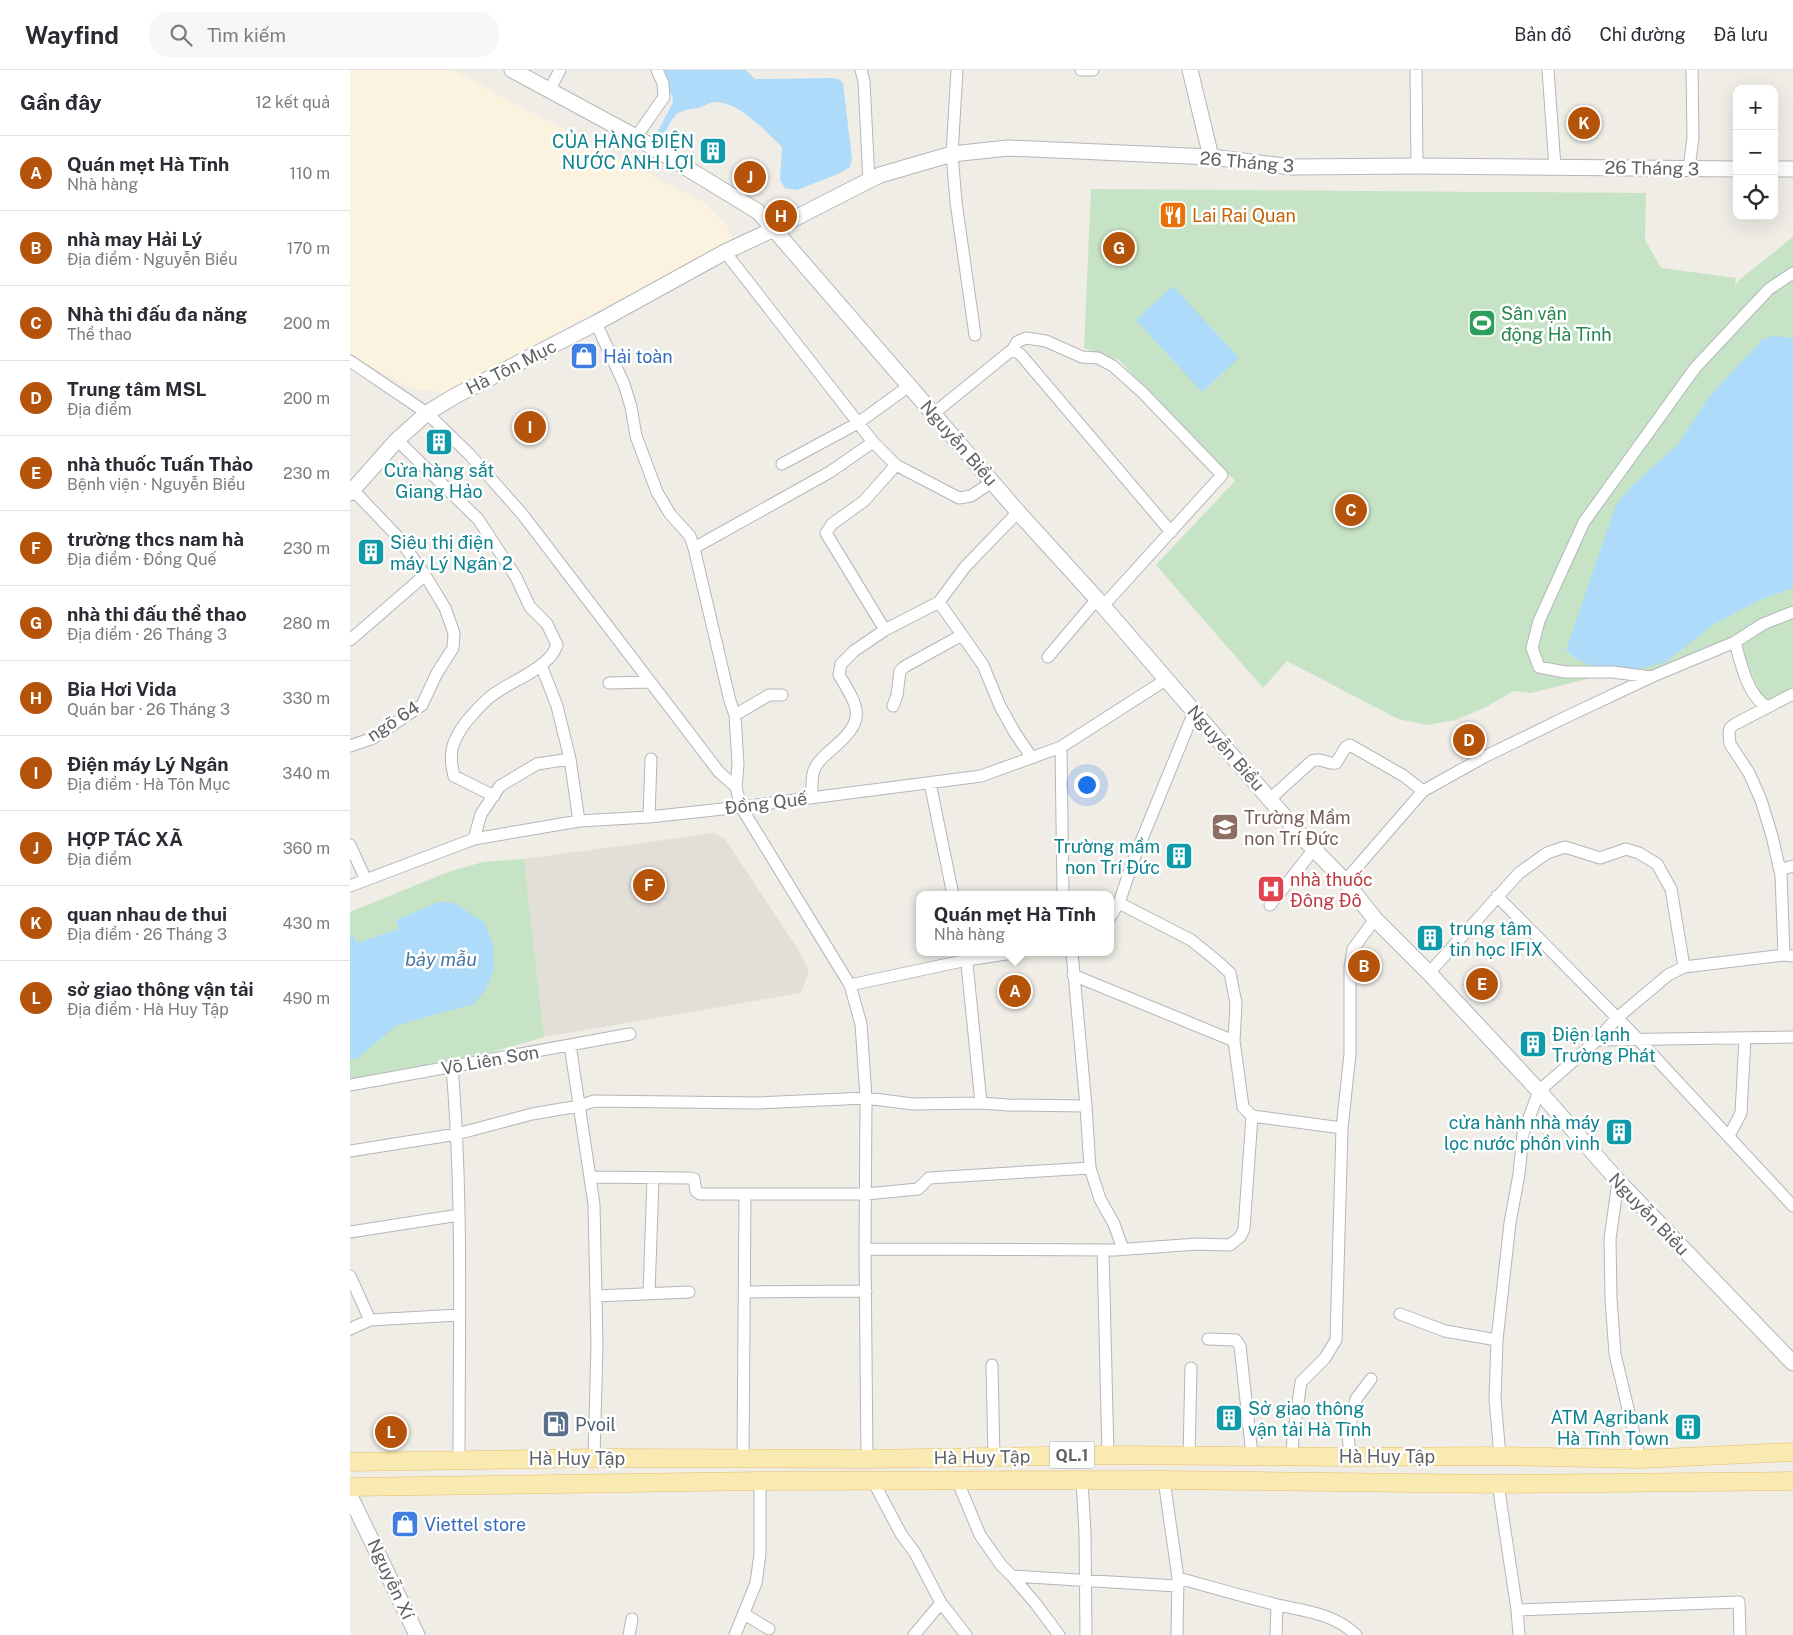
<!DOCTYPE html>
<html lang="vi">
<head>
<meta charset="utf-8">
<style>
  :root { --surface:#fff; --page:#f7f7f7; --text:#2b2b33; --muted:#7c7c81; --line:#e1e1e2; --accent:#b45309 }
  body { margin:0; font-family:"Public Sans",sans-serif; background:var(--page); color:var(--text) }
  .controls { position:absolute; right:15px; top:15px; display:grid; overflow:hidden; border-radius:10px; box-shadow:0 5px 20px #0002 }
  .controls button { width:45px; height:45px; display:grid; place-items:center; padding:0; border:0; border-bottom:1px solid var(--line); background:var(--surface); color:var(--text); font:25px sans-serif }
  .you { position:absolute; left:736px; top:714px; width:18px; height:18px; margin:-12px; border:4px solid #fff; border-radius:50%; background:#1a73e8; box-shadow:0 0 0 8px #1a73e833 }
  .badge { display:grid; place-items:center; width:32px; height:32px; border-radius:50%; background:var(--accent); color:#fff; font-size:16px; font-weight:700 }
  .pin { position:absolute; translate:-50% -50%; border:2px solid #fff; box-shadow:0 1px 5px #0006 }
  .popup { position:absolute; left:566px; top:821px; width:198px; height:65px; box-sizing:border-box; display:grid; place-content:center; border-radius:10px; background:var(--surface); filter:drop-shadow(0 1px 4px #0005); font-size:16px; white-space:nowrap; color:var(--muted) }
  .popup b { font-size:19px; color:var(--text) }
  .popup::after { content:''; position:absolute; left:50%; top:100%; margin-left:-10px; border:10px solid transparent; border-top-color:var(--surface) }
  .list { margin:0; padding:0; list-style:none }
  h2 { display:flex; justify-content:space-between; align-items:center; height:65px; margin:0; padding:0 20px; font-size:21px }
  h2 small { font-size:16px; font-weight:400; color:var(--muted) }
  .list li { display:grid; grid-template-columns:32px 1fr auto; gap:15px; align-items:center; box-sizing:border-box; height:75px; padding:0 20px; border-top:1px solid var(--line) }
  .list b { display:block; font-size:19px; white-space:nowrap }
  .list p { margin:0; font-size:16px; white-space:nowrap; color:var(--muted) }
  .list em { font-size:16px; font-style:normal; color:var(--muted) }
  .icon { flex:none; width:28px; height:28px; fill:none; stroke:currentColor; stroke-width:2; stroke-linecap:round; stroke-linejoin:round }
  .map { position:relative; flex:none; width:1443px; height:1565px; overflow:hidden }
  header { display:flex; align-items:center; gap:30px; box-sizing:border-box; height:70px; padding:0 25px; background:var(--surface); border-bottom:1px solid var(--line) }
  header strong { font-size:24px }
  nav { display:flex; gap:28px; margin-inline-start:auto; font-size:18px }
  .search { width:350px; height:45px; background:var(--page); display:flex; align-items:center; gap:12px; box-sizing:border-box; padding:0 18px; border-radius:20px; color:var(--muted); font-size:19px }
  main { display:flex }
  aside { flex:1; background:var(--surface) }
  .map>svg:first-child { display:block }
  .commercial { fill:#fbf3df }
  .education { fill:#e2ded8 }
  .medical { fill:#fae5e4 }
  .green { fill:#c6e4c5 }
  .water { fill:#addbf9 }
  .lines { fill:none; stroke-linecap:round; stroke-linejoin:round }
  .street-casing { stroke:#b3b6ba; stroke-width:13 }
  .secondary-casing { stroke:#b3b6ba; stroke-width:17 }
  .primary-casing { stroke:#e7bd67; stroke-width:19 }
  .street { stroke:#fff; stroke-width:11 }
  .secondary { stroke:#fff; stroke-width:15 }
  .primary { stroke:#f9eab1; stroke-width:18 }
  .labels { text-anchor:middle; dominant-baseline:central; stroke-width:5; stroke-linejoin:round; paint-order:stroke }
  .shield { fill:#fff; stroke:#8e9193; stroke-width:1 }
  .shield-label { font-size:16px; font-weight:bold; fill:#5e6265 }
  .culture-label { font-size:18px; fill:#0d838f; stroke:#fff; text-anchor:end }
  .street-label { font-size:18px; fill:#5e6265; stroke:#fff }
  .food-label { font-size:18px; fill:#c56008; stroke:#fff; text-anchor:start }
  .leisure-label { font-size:18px; fill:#27864d; stroke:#fff; text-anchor:start }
  .shop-label { font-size:18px; fill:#366cbe; stroke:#fff; text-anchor:start }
  .education-label { font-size:18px; fill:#785e54; stroke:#fff; text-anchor:start }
  .health-label { font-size:18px; fill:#be3a42; stroke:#fff; text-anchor:start }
  .service-label { font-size:18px; fill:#4e5e75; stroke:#fff; text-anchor:start }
  .water-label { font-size:19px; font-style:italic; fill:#4777a2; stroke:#fff }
</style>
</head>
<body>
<header>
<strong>Wayfind</strong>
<div class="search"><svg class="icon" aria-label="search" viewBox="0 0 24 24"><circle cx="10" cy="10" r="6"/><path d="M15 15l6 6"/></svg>Tìm kiếm</div>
<nav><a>Bản đồ</a><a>Chỉ đường</a><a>Đã lưu</a></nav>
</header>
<main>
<aside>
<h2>Gần đây<small>12 kết quả</small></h2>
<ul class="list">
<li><span class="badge">A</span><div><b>Quán mẹt Hà Tĩnh</b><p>Nhà hàng</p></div><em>110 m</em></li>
<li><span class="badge">B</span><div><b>nhà may Hải Lý</b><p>Địa điểm · Nguyễn Biểu</p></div><em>170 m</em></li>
<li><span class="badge">C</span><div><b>Nhà thi đấu đa năng</b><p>Thể thao</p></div><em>200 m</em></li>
<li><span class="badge">D</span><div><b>Trung tâm MSL</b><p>Địa điểm</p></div><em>200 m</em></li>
<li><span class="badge">E</span><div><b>nhà thuốc Tuấn Thảo</b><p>Bệnh viện · Nguyễn Biểu</p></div><em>230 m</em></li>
<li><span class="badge">F</span><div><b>trường thcs nam hà</b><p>Địa điểm · Đồng Quế</p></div><em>230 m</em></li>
<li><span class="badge">G</span><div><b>nhà thi đấu thể thao</b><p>Địa điểm · 26 Tháng 3</p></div><em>280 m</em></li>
<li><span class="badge">H</span><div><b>Bia Hơi Vida</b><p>Quán bar · 26 Tháng 3</p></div><em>330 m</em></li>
<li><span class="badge">I</span><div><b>Điện máy Lý Ngân</b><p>Địa điểm · Hà Tôn Mục</p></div><em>340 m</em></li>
<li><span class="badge">J</span><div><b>HỢP TÁC XÃ</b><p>Địa điểm</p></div><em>360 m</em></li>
<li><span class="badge">K</span><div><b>quan nhau de thui</b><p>Địa điểm · 26 Tháng 3</p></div><em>430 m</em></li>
<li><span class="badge">L</span><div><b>sở giao thông vận tải</b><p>Địa điểm · Hà Huy Tập</p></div><em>490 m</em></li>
</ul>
</aside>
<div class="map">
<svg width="1443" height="1565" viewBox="0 0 1443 1565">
  <rect width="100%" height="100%" fill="#efede6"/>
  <path class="commercial" d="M 0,0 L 102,0 L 355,133 L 377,155 L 383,170 L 108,315 L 103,324 L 60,318 L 0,285 Z"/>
  <path class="education" d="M 365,763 L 375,769 L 447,878 L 459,900 L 451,923 L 194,967 L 174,789 Z"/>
  <path class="medical" d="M 929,798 L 937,806 L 916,834 L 910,825 Z
    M 1136,901 L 1144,909 L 1130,925 L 1120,919 Z"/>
  <path class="green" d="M 741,119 L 1296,123 L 1295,170 L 1311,198 L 1386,208 L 1385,216 L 1388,211 L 1443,167 L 1443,621 L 1416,637 L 1385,565 L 1309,604 L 1253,605 L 1181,623 L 1164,621 L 1136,637 L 1106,650 L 1077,655 L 1048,649 L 937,591 L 913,618 L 806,495 L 885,411 L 769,290 L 734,278 Z
    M 174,789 L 194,967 L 80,1000 L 0,1017 L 0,842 L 98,802 L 133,792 Z"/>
  <path class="water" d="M 310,0 L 396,0 L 405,9 L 483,8 L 490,10 L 493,13 L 502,89 L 500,97 L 488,104 L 447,120 L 435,118 L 430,110 L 432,78 L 429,74 C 413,59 390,33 366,32 C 359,32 353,37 347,38 C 340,39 331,40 326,45 C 319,52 315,64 310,72 L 304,69 L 323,32 L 322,25 L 314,14 Z
    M 823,216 L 889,288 L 852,322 L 786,250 Z
    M 1423,266 L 1443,268 L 1443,518 L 1408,531 L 1364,554 L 1316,592 L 1281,601 L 1244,597 L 1225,588 L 1216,580 L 1266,435 L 1279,419 L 1328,374 L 1357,330 L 1370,315 L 1412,270 Z
    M 88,832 L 104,833 L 134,852 L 143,873 L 144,899 L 136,919 L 124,934 L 47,955 L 8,988 L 0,990 L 0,867 L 4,866 L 6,873 L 49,859 L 46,850 Z"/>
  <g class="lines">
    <g class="street-casing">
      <path id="street" d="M 511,0 L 514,11 L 519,111
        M 607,0 L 602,84 L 606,132 L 625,265
        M 731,0 L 743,0
        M 1066,0 L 1067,96
        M 1198,0 L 1205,97
        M 200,19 L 210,0
        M 286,67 L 314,27 L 313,13 L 307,0
        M 1339,98 L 1343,68 L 1342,0
        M 375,182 L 523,372 L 546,395 L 609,428 L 621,426 L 642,412
        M 246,253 L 274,314 L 281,337 L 286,366 L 307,422 L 320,444 L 340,466 L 344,478 L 380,631 L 385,645 L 388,694 L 386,717 L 391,737 L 500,915 L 511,954 L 516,1028 L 515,1179 L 517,1389
        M 663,279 L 667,272 L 676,268 L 696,271 L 732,287 L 748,288 L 763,296 L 792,322 L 872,405 L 753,536
        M 0,291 L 77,343 L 120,385 L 173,445 L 369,702 L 386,717
        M 583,344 L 663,279 L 671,285 L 821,462
        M 47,370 L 128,449 L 166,507 L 180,537 L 197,554 L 207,575 C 205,579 203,585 199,588 C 183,605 159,612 140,627 C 131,634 124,643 116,652 C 102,671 98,683 104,706 L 144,726
        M 432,394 L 508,353 L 559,316
        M 344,478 L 480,402 L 523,372
        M 589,532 L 633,595 L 650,636 L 665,663 L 682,688
        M 535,560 L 476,463 L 482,454 L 514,431 L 546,395
        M 0,570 L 75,505
        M 1385,572 C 1390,591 1398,628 1418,637 L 1443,624
        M 698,587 L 747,529
        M 191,595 L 207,636 L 220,689 L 229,751
        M 1301,607 L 1263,602 L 1215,602 L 1189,597 L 1182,578 L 1189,551 L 1234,452 L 1345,298 L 1419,219 L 1443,203
        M 259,613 L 299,612
        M 543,636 L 547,625 L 550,601 L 554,597 L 612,565
        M 1418,637 L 1385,654 L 1380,658 L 1379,663 L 1380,674 L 1399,703 L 1411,730 L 1422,766 L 1431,805 L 1434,885
        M 385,645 L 419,625 L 432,625
        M 0,676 L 23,668 L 72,635 L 87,603 L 103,578 L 104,563 L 95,538 L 75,505 L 47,466 L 3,420
        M 711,677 L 713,825
        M 580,713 L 603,825
        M 462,727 C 462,719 461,708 464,700 C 467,692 475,685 481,680 C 516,650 511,641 489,605 L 491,594 L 504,581 L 535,560 L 589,532 L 615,497 L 668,442
        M 920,729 L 962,691 C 974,687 976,695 986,693 L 996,677 L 1000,675 L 1054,706 L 1073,721
        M 299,747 L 301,689
        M 124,769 L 131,744 L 150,716 L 187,694 L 220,689
        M 0,775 L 16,810
        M 1430,800 L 1443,796
        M 995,811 L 1073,721 L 1134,687 L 1214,648 L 1301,607 L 1385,572 L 1413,554 L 1443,542
        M 0,816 L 124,769 L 229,751 L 299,747 L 391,737 L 631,706 L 711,677 L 817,609
        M 1147,826 L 1288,969 L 1443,1136
        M 769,833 L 841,870 L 867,891 L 880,903 L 886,933 L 884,971
        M 920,835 L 964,779
        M 760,847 L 769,833 L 783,791 L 844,642
        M 722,882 L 736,1036 L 740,1098 L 750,1129 L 764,1154 L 773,1179
        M 616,884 L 631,1033
        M 1079,903 L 1169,803 L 1197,783 L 1215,777 L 1250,788 L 1276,779 L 1289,783 L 1307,794 L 1321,819 L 1334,897
        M 723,905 L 884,971 L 893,1037 L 902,1046 L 992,1058
        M 500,915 L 617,890 L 670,882
        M 1247,970 L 1443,967
        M 220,975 L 244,1134 L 247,1275 L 244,1388
        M 102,997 C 113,1127 109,1258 109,1389
        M 0,1015 L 280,964
        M 1379,1066 L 1391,1043 L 1395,968
        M 0,1081 L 107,1064 L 182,1044 L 229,1036 L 244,1031 L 406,1033 L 516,1028 L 563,1034 L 631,1033 L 658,1035 L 736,1036
        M 240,1107 L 339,1108 L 344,1109 L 346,1121 L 350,1124 L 516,1124 L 568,1119 L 579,1108 L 740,1098
        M 1268,1111 L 1260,1169 L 1261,1229 L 1265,1284 L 1290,1389
        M 0,1162 L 109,1145
        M 515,1179 L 765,1180 L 847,1174 L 880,1175 L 890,1167 L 894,1159 L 902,1046
        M 753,1180 L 758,1385
        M 0,1206 L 20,1250
        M 395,1222 L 516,1221
        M 299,1224 L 303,1109
        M 246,1226 L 339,1222
        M 1050,1244 L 1095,1261 L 1147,1270
        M 0,1259 L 20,1250 L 109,1245
        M 858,1269 L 886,1270 L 890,1276 L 902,1385
        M 642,1295 L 644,1387
        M 839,1385 L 841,1298
        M 942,1385 L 943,1368 L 951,1312 L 975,1288 L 986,1270 L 992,1058 L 1000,984 L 1000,897 L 1003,879 L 1025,849
        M 1150,1386 L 1145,1329 L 1147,1270 L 1160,1153 L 1169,1104 L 1173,1064 L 1189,1021 L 1247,970 L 1267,948 L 1318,905 L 1334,897 L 1434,885 L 1443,886
        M 1000,1387 L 998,1364 L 1006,1329 L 1021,1309
        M 393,1388 L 395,1125
        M 607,1410 L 630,1465 L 651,1495 L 662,1506 L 686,1534 L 709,1565
        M 814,1410 L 828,1508 L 827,1565
        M 523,1411 L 551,1464 L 565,1483 L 591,1533 L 616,1565
        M 732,1411 L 735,1462 L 736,1565
        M 1148,1414 L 1167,1540 L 1169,1565
        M 662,1506 L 827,1516
        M 828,1508 C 861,1517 895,1527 928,1535 C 955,1541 985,1544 1006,1565
        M 1167,1540 L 1389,1532 L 1390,1565
        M 394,1544 L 419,1559
        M 279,1565 L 282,1549
        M 385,1565 L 406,1513 L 410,1484 L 410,1411
        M 564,1565 L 591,1533
        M 926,1565 L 927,1535"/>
    </g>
    <g class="secondary-casing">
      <path id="secondary" d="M 162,0 L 286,67 L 407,141 L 415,149 L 668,442 L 747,529 L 953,768 L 995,811 L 1025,849 L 1079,903 L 1189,1021 L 1268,1111 L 1443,1293
        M 840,0 L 861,87
        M 1424,99 L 1443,99
        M 0,423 L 47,370 L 77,343 L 105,326 L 246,253 L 375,182 L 424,159 L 508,116 L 530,105 L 602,84 L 658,78 L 861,87 L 942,97 L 1067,96 L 1387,99
        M 0,1426 L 67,1565"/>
    </g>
    <g class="primary-casing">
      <path id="primary" d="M 0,1392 L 244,1388 L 517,1389 L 758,1385 L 1000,1387 L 1150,1386 L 1290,1389 L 1443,1382
        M 0,1417 L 410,1411 L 814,1410 L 1148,1414 L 1443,1411"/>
    </g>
    <use href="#street" class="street"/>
    <use href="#secondary" class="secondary"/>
    <use href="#primary" class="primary"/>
  </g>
  <defs>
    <g id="building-square" transform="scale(1.4375)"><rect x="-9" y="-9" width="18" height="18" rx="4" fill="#0f9aa8" stroke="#fff"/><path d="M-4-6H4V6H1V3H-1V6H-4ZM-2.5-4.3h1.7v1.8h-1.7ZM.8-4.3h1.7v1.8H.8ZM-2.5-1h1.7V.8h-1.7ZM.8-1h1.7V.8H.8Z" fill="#fff"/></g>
    <g id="restaurant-square" transform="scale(1.4375)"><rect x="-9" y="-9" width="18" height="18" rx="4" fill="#e8710a" stroke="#fff"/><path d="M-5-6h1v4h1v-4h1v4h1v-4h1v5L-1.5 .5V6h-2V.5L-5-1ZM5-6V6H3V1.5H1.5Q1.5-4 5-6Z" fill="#fff"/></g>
    <g id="stadium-square" transform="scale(1.4375)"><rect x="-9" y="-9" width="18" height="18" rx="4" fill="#2e9e5b" stroke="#fff"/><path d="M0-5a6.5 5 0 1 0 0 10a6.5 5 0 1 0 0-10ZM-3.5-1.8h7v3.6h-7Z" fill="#fff"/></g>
    <g id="shop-square" transform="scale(1.4375)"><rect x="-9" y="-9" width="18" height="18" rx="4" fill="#3f7fe0" stroke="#fff"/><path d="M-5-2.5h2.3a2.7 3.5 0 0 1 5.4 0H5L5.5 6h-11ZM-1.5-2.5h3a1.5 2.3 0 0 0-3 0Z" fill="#fff"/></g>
    <g id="school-square" transform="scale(1.4375)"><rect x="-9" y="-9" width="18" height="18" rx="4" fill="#8d6e63" stroke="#fff"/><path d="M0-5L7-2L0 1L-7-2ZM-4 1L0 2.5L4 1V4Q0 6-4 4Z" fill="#fff"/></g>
    <g id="hospital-square" transform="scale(1.4375)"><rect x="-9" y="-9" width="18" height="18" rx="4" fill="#e0444e" stroke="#fff"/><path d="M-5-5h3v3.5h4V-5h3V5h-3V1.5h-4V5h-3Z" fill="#fff"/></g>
    <g id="fuel-square" transform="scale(1.4375)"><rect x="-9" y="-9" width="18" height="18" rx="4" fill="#5c6f8a" stroke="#fff"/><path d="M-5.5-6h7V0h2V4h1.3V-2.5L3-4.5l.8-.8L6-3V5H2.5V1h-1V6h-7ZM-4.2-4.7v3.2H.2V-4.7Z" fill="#fff"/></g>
  </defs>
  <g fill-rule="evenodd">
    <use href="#building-square" x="363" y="81"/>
    <use href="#restaurant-square" x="823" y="145"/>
    <use href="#stadium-square" x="1132" y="253"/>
    <use href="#shop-square" x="234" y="286"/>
    <use href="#building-square" x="89" y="372"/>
    <use href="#building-square" x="21" y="482"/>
    <use href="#school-square" x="875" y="757"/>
    <use href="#building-square" x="829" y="786"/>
    <use href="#hospital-square" x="921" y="819"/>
    <use href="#building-square" x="1080" y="868"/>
    <use href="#building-square" x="1183" y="974"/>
    <use href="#building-square" x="1269" y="1062"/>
    <use href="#building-square" x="879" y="1348"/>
    <use href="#fuel-square" x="206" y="1354"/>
    <use href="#building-square" x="1338" y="1357"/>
    <use href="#shop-square" x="55" y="1454"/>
  </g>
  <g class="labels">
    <rect class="shield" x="699.5" y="1371.5" width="45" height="27" rx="4"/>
    <g class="shield-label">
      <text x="722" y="1385">QL.1</text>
    </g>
    <g class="culture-label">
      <text x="344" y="71">CỦA HÀNG ĐIỆN<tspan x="344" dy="21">NƯỚC ANH LỢI</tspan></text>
      <text x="89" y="400" text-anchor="middle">Cửa hàng sắt<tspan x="89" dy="21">Giang Hảo</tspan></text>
      <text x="40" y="472" text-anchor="start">Siêu thị điện<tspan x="40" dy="21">máy Lý Ngân 2</tspan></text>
      <text x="810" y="776">Trường mầm<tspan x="810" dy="21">non Trí Đức</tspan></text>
      <text x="1099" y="858" text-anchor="start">trung tâm<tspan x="1099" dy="21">tin học IFIX</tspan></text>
      <text x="1202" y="964" text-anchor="start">Điện lạnh<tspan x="1202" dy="21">Trường Phát</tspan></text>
      <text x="1250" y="1052">cửa hành nhà máy<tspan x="1250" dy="21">lọc nước phồn vinh</tspan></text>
      <text x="898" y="1338" text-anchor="start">Sở giao thông<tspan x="898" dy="21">vận tải Hà Tĩnh</tspan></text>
      <text x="1319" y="1347">ATM Agribank<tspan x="1319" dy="21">Hà Tĩnh Town</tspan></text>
    </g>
    <g class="street-label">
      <text transform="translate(897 92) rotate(5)">26 Tháng 3</text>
      <text transform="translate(1302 98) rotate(1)">26 Tháng 3</text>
      <text transform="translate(161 297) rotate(-27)">Hà Tôn Mục</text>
      <text transform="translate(609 373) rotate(49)">Nguyễn Biểu</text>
      <text transform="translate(43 651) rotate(-33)">ngõ 64</text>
      <text transform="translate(876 678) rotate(49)">Nguyễn Biểu</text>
      <text transform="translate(416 733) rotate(-7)">Đồng Quế</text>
      <text transform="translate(140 990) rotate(-10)">Võ Liên Sơn</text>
      <text transform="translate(1299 1144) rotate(46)">Nguyễn Biểu</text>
      <text x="1037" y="1386">Hà Huy Tập</text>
      <text transform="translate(632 1387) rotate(-1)">Hà Huy Tập</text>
      <text x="227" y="1388">Hà Huy Tập</text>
      <text transform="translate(41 1509) rotate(65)">Nguyễn Xí</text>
    </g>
    <g class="food-label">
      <text x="842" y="145">Lai Rai Quan</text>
    </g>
    <g class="leisure-label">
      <text x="1151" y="243">Sân vận<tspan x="1151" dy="21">động Hà Tĩnh</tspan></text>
    </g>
    <g class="shop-label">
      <text x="253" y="286">Hải toàn</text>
      <text x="74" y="1454">Viettel store</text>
    </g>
    <g class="education-label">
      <text x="894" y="747">Trường Mầm<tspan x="894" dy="21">non Trí Đức</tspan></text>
    </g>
    <g class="health-label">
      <text x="940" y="809">nhà thuốc<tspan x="940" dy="21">Đông Đô</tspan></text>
    </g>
    <g class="service-label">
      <text x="225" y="1354">Pvoil</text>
    </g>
    <g class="water-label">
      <text x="91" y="889">bảy mẫu</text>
    </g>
  </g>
</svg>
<div class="controls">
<button>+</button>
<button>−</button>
<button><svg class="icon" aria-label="locate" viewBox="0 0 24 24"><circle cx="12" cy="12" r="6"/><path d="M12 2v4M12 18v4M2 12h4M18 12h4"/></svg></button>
</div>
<div class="you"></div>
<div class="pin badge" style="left:665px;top:921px">A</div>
<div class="popup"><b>Quán mẹt Hà Tĩnh</b>Nhà hàng</div>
<div class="pin badge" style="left:1014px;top:896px">B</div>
<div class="pin badge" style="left:1001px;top:440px">C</div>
<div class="pin badge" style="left:1119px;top:670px">D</div>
<div class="pin badge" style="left:1132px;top:914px">E</div>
<div class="pin badge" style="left:299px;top:815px">F</div>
<div class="pin badge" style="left:769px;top:178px">G</div>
<div class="pin badge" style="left:431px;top:146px">H</div>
<div class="pin badge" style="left:180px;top:357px">I</div>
<div class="pin badge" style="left:400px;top:107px">J</div>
<div class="pin badge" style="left:1234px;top:53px">K</div>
<div class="pin badge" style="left:41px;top:1362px">L</div>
</div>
</main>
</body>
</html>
